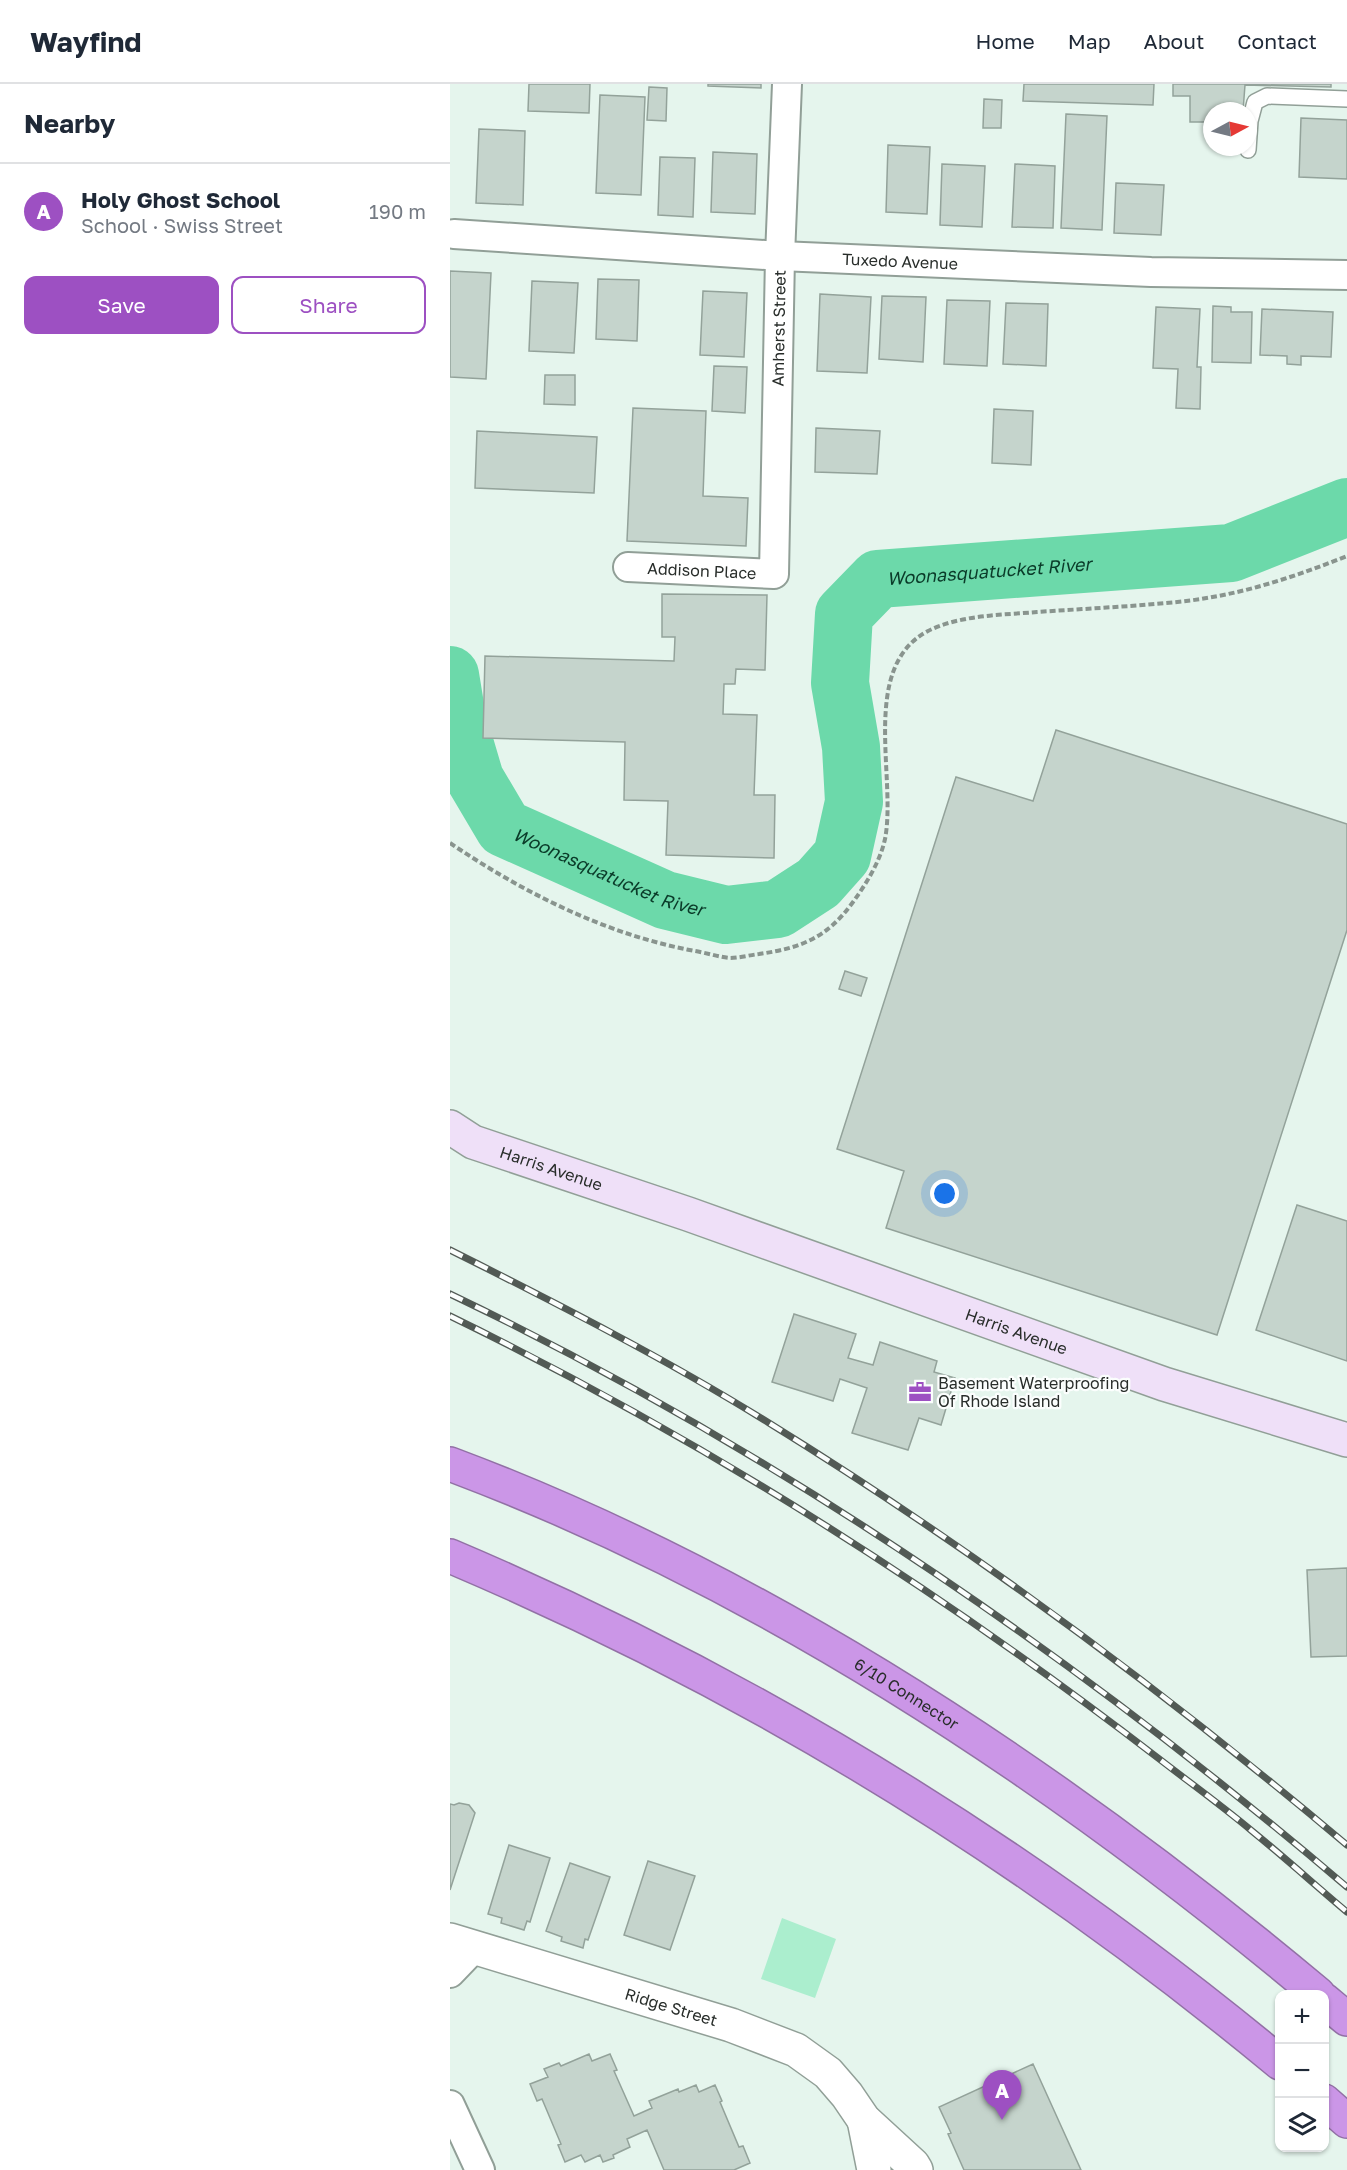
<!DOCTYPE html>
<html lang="en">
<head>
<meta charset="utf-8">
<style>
  :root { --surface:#fff; --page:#f2f2f3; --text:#1f2937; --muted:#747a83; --line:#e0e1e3; --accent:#9d50c2 }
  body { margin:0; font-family:"Golos Text",sans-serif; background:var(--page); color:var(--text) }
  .controls { position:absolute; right:18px; bottom:18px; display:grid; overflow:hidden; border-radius:12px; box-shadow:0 2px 4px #0004 }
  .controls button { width:54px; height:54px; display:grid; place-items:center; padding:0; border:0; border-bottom:2px solid var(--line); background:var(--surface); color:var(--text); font:30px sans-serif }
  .compass { position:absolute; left:753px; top:18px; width:54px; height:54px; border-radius:50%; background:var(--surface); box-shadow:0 2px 4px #0004; rotate:83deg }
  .you { position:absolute; left:495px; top:1110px; width:21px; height:21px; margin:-15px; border:4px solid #fff; border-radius:50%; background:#1a73e8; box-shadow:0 0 0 9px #1a73e833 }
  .badge { display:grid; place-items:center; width:39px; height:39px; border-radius:50%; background:var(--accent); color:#fff; font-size:20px; font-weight:700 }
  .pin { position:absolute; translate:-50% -50px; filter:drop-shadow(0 2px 3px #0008) }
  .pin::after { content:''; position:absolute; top:32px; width:21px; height:18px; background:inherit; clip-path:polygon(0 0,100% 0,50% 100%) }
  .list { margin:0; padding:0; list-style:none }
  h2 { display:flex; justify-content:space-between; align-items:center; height:78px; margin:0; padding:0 24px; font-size:26px }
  h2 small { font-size:20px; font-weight:400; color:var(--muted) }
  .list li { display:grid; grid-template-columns:39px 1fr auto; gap:18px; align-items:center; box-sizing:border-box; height:96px; padding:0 24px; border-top:2px solid var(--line) }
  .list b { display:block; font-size:22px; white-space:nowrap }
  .list p { margin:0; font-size:20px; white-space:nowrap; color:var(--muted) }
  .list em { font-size:20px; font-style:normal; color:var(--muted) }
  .actions { display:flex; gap:12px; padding:18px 24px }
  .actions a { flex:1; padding:14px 0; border:2px solid var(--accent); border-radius:12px; text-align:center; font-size:21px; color:var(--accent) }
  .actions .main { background:var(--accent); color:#fff }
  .icon { flex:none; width:33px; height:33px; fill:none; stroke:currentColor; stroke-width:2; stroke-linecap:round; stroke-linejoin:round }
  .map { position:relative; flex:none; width:897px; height:2086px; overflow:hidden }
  header { display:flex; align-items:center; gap:36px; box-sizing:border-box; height:84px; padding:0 30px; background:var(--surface); border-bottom:2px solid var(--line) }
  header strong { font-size:28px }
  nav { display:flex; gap:33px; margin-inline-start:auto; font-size:21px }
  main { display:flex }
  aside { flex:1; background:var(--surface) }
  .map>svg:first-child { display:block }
  .green { fill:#abeece }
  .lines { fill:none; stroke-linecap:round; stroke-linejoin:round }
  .river { stroke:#6cd9aa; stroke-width:58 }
  .building { fill:#c5d4cc; stroke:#93a29a; stroke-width:1.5 }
  .service-casing { stroke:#919f97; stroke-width:18 }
  .minor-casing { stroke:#919f97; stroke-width:32 }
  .tertiary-casing { stroke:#919f97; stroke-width:36 }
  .secondary-casing { stroke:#919f97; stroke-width:36 }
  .motorway-casing { stroke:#9271a5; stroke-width:36 }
  .path { stroke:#89948e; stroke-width:4; stroke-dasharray:6 3; stroke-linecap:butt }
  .service { stroke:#fff; stroke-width:15 }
  .minor { stroke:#fff; stroke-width:28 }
  .tertiary { stroke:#fff; stroke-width:33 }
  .secondary { stroke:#efe0f8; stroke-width:33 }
  .motorway { stroke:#cb96e7; stroke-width:33 }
  .rail-casing { stroke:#525a55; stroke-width:7 }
  .rail { stroke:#fbfefd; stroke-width:4.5; stroke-dasharray:14; stroke-linecap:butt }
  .labels { text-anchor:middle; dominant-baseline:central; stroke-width:4.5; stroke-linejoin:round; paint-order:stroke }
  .street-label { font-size:16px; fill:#282d2a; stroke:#fbfefd }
  .poi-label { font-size:16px; fill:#282d2a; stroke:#fbfefd; text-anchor:start }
  .water-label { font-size:18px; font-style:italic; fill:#0a3b29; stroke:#fbfefd }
</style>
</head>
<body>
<header>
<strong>Wayfind</strong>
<nav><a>Home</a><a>Map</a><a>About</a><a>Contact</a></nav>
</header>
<main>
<aside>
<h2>Nearby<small></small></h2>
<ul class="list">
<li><span class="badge">A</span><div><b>Holy Ghost School</b><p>School · Swiss Street</p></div><em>190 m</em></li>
</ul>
<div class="actions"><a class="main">Save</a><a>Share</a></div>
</aside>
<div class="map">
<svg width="897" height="2086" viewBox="0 0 897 2086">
  <rect width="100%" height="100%" fill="#e5f5ed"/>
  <path class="green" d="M 332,1834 L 386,1855 L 365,1914 L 311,1895 Z"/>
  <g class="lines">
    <path class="river" id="s1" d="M 0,591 L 7,634 L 25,695 L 54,744 L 215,816 L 276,831 L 328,825 L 368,799 L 392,772 L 404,718 L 401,663 L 390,599 L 394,530 L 428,495 L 781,469 L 897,423"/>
  </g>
  <path class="building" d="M 79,0 L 140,0 L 139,29 L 78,27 Z
    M 258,0 L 311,0 L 311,4 L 258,2 Z
    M 574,0 L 704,0 L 703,21 L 573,17 Z
    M 723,0 L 881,0 L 881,3 L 795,1 L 793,27 L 762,27 L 762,38 L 740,38 L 740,12 L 723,12 Z
    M 199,3 L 217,4 L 216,37 L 197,36 Z
    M 150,11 L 195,13 L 191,111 L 146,109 Z
    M 534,15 L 552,16 L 551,44 L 533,44 Z
    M 616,30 L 657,32 L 652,146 L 611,144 Z
    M 851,34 L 897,36 L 897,95 L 849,93 Z
    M 29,45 L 75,47 L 73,121 L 26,119 Z
    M 438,61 L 480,63 L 477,130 L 436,128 Z
    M 263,68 L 307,70 L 305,130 L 261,128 Z
    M 210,73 L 245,74 L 243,133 L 208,131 Z
    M 492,80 L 535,82 L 532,143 L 490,141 Z
    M 565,80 L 605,82 L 603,144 L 562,143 Z
    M 666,99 L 714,101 L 711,151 L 664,149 Z
    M 0,187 L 41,189 L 36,295 L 0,293 Z
    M 148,195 L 189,196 L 187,257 L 146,255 Z
    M 82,197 L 128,199 L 124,269 L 79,267 Z
    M 253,207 L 297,209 L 294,273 L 250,271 Z
    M 370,210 L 421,213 L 417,289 L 367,287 Z
    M 432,212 L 476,213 L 473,278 L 429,275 Z
    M 497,216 L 540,217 L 537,282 L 494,280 Z
    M 556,219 L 598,220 L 596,282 L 553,280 Z
    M 763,222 L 781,223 L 781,228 L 802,228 L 801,279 L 762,278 Z
    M 706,223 L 750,225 L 747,283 L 751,283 L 750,325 L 726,324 L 728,285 L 703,284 Z
    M 812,225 L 883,228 L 881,273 L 851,272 L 851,281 L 837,280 L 837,272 L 810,271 Z
    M 264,282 L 297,283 L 295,329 L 262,327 Z
    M 95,291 L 125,291 L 125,321 L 94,320 Z
    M 183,324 L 256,327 L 253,412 L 298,414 L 296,462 L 177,457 Z
    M 544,325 L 583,327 L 581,381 L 542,379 Z
    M 366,344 L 430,347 L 427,390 L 365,388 Z
    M 27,347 L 147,353 L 144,409 L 25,404 Z
    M 212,510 L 317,511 L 315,586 L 286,585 L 285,600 L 274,600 L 273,630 L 307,631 L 304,711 L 325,711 L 324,774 L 216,771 L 218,717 L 174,716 L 175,658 L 33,654 L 35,572 L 224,577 L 225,553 L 212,553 Z
    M 606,646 L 897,740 L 897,846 L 767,1251 L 436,1144 L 454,1087 L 387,1065 L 506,693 L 583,717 Z
    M 395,887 L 417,894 L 411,912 L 389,905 Z
    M 847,1121 L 897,1137 L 897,1277 L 806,1246 Z
    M 344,1230 L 406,1250 L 398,1274 L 423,1281 L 430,1258 L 487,1277 L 484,1288 L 505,1294 L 491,1341 L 469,1334 L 458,1366 L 402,1349 L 417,1304 L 390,1295 L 383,1317 L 322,1298 Z
    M 897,1484 L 897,1572 L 861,1573 L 857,1486 Z
    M 9,1719 L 19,1721 L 25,1729 L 0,1806 L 0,1720 L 4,1721 Z
    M 59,1761 L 100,1774 L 80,1838 L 77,1837 L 74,1846 L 51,1839 L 52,1834 L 38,1830 Z
    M 198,1777 L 245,1792 L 220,1866 L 174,1851 Z
    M 120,1779 L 160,1793 L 138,1856 L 135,1855 L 133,1864 L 111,1857 L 112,1853 L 96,1847 Z
    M 139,1970 L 142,1977 L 160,1970 L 167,1986 L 164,1987 L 184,2032 L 202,2024 L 199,2017 L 228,2005 L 229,2008 L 246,2001 L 249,2008 L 265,2001 L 272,2017 L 270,2018 L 289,2063 L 293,2062 L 300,2079 L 284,2086 L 214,2086 L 197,2046 L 177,2055 L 180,2063 L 163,2071 L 164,2074 L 153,2078 L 150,2071 L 135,2078 L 131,2071 L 115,2078 L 108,2061 L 111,2060 L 92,2015 L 87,2017 L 80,2000 L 98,1993 L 94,1985 L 109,1979 L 111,1982 Z
    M 583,1980 L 631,2086 L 514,2086 L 498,2050 L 501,2049 L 489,2023 Z"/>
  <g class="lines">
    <g class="service-casing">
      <path id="service" d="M 798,66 L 800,37 L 805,18 L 817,12 L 897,15"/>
    </g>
    <g class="minor-casing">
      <g id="minor">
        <path id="s2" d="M 4,150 L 330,172 L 701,188 L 897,191"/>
        <path id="s3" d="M 178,483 L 324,490 L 330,172 L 337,0"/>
        <path d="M 0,1889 L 25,1863"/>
        <path d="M 0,2021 L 30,2086"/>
      </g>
    </g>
    <g class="tertiary-casing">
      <g id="tertiary">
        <path id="s4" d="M 0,1856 L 281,1941 L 346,1966 L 378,1989 L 397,2011 L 414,2036 L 463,2081 L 466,2086"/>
        <path d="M 414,2036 L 424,2086"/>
      </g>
    </g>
    <g class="secondary-casing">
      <g id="secondary">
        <path id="s5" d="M 0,1043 L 23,1058 L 238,1130 L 714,1300 L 897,1356"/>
      </g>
    </g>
    <g class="motorway-casing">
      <g id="motorway">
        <path id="s6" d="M 0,1380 C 315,1498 611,1695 868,1910"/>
        <path d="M 0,1472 C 300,1599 579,1771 830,1979"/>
        <path d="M 874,1916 L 897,1935"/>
        <path d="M 874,2017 L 897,2037"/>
      </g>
    </g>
    <path class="path" d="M 0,759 C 74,809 157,851 245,867 C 257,869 269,873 280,874 C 289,874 300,871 309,870 C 351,864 377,854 403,818 C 416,800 430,778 435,755 C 447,694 409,583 478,547 C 509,531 552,531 587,528 C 630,525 673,523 716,519 C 781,514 837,496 897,472"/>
    <use href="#service" class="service"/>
    <use href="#minor" class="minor"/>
    <use href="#tertiary" class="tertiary"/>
    <use href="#secondary" class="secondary"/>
    <use href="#motorway" class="motorway"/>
    <g class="rail-casing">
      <path id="rail" d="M 0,1166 C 108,1220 216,1275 319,1339 C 523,1465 714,1607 897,1761
        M 0,1210 C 324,1365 624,1571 897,1803
        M 0,1232 C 251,1354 487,1504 708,1674 C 739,1698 771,1721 802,1747 C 834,1773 865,1801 897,1828"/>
    </g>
    <use href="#rail" class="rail"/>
  </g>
  <defs>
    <g id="office-bare" transform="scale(1.8)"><path d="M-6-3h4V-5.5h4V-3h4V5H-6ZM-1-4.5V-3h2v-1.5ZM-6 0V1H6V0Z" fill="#9d50c2" stroke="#fbfefd" stroke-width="2.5" paint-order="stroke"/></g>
  </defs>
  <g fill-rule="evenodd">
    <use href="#office-bare" x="470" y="1308"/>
  </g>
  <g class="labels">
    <g class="street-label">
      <text stroke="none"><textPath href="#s2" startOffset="447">Tuxedo Avenue</textPath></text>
      <text stroke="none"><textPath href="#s3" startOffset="392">Amherst Street</textPath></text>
      <text stroke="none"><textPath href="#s3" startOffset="74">Addison Place</textPath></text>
      <text stroke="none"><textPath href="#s5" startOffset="110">Harris Avenue</textPath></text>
      <text stroke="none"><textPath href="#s5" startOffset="603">Harris Avenue</textPath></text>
      <text stroke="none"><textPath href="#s6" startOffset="512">6/10 Connector</textPath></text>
      <text stroke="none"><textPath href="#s4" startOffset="231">Ridge Street</textPath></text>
    </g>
    <g class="poi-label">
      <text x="488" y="1299">Basement Waterproofing<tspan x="488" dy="18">Of Rhode Island</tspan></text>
    </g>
    <g class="water-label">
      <text stroke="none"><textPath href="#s1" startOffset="944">Woonasquatucket River</textPath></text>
      <text stroke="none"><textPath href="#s1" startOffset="278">Woonasquatucket River</textPath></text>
    </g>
  </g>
</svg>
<div class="controls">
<button>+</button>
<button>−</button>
<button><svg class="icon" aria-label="layers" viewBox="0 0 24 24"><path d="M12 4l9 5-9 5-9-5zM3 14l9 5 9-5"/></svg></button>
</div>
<svg class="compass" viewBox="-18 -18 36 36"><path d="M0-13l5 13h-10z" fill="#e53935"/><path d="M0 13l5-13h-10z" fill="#747a83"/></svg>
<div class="you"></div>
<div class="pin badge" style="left:552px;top:2036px">A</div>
</div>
</main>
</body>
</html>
